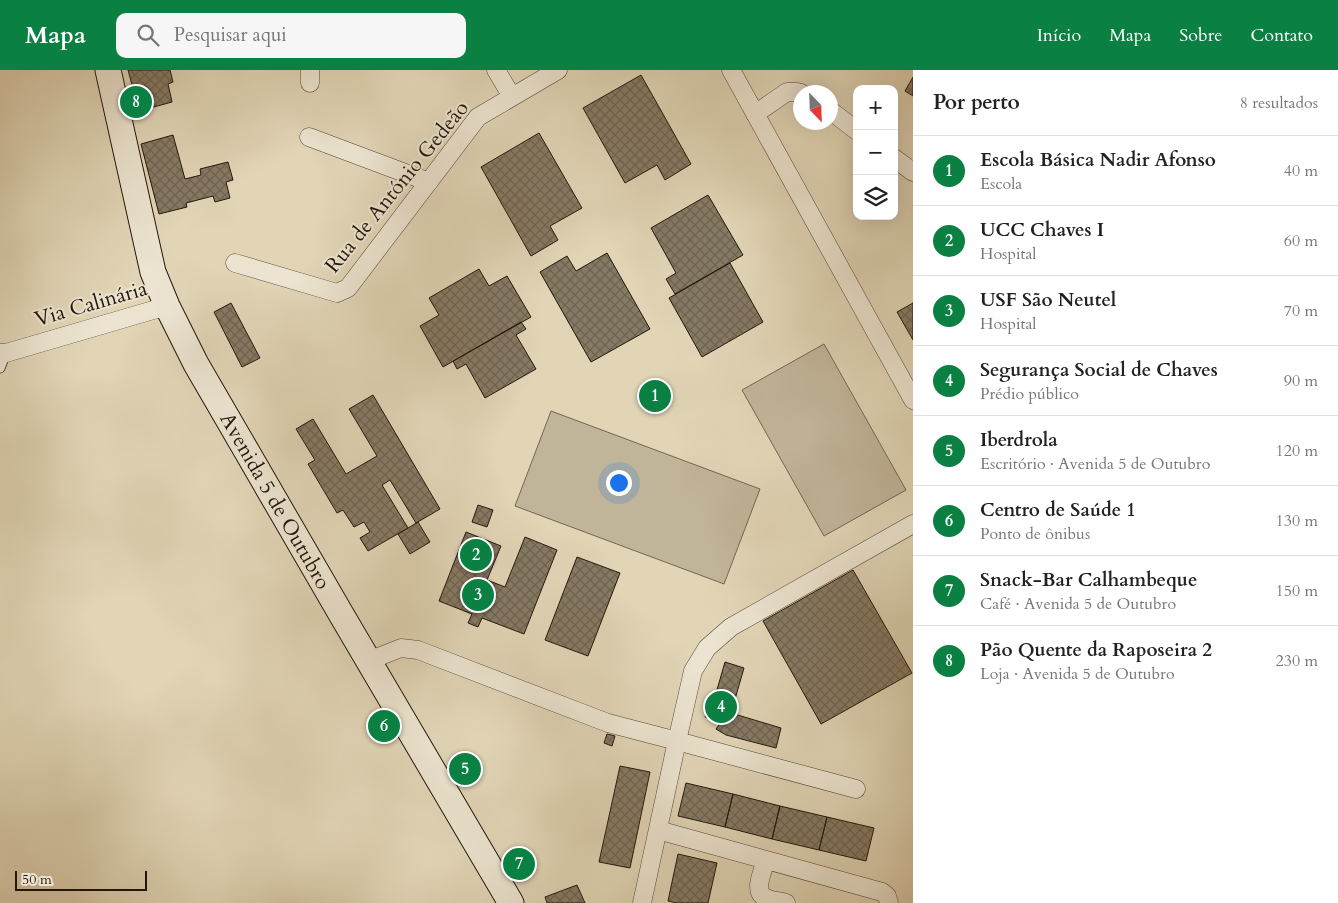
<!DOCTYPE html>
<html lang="pt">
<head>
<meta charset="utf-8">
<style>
  :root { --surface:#fff; --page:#f6f6f6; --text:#222; --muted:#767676; --line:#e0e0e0; --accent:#0b8043 }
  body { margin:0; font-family:Cardo,serif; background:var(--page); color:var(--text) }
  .controls { position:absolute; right:15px; top:15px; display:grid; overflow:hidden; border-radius:10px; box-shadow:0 5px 20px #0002 }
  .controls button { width:45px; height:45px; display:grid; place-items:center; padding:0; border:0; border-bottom:1px solid var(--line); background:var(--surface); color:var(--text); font:25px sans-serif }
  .compass { position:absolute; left:793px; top:15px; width:45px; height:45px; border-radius:50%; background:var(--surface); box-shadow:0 5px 20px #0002; rotate:157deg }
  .scale { position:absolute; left:15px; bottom:12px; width:132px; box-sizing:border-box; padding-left:5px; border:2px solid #23170c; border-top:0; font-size:14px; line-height:18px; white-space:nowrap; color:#23170c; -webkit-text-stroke:4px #ece4d0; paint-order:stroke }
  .you { position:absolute; left:618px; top:412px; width:18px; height:18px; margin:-12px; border:4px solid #fff; border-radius:50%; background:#1a73e8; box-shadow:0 0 0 8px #1a73e833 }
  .badge { display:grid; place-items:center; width:32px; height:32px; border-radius:50%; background:var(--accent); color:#fff; font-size:16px; font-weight:700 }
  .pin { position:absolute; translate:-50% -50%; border:2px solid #fff; box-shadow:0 1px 5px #0006 }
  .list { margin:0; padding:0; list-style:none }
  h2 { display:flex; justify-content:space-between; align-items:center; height:65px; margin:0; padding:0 20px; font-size:21px }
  h2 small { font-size:16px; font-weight:400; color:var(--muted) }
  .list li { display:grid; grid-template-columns:32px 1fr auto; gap:15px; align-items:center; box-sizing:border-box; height:70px; padding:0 20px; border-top:1px solid var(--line) }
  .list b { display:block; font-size:19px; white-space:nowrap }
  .list p { margin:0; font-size:16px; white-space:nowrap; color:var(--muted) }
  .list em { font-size:16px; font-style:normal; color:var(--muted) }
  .icon { flex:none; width:28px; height:28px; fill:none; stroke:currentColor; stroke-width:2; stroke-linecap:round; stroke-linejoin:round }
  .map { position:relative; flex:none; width:913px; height:833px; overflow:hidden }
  header { display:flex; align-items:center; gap:30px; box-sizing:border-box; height:70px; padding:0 25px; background:var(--accent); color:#fff }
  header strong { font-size:24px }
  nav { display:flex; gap:28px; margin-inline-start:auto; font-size:18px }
  .search { width:350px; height:45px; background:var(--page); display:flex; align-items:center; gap:12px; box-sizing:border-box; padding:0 18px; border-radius:10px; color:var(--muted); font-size:19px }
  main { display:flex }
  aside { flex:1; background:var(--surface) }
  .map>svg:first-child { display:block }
  .pitch { fill:#c1b599; stroke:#726652 }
  .building { fill:url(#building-cross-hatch); stroke:#23170c }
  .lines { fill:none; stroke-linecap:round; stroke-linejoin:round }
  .service-casing { stroke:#524636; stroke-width:11 }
  .minor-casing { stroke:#524636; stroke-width:19 }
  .secondary-casing { stroke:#23170c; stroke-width:27 }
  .service { stroke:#ece4d0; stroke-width:9 }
  .minor { stroke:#ece4d0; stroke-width:18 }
  .secondary { stroke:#ece4d0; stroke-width:25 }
  .labels { text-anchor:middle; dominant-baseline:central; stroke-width:4; stroke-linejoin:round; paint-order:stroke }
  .street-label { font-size:21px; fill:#23170c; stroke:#ece4d0 }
</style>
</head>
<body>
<header>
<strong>Mapa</strong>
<div class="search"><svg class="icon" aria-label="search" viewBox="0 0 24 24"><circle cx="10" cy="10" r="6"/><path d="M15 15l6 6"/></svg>Pesquisar aqui</div>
<nav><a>Início</a><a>Mapa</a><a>Sobre</a><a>Contato</a></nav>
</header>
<main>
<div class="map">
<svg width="913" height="833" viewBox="0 0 913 833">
  <defs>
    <pattern id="building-cross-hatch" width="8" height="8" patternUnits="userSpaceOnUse" patternTransform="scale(1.25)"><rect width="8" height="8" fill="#867a64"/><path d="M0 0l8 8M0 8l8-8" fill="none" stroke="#6d6351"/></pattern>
  </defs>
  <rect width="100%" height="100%" fill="#e1d5b6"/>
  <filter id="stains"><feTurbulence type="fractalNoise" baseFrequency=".004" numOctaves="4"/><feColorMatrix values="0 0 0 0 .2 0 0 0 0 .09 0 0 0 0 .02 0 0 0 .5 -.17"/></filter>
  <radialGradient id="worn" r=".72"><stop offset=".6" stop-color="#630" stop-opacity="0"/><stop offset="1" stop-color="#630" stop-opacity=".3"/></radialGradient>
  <path class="pitch" d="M 824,274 L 906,420 L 824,466 L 742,320 Z
    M 551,341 L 760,419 L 724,514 L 515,436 Z"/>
  <path class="building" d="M 128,0 L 170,0 L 173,12 L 168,14 L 172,32 L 139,41 Z
    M 641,5 L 691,94 L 665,110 L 657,95 L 625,113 L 583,38 Z
    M 913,7 L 913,26 L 905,21 Z
    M 539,63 L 582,138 L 550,156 L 558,170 L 531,186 L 481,97 Z
    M 173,65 L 185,109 L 201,105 L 200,99 L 228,92 L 233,110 L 226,112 L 230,128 L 215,132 L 213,126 L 186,133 L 187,137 L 159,144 L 141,74 Z
    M 708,125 L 743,185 L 675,224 L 666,209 L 676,203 L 651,158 Z
    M 607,183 L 650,259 L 591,292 L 540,202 L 567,186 L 576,201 Z
    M 730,193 L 763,252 L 702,287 L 669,228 Z
    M 479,199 L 489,216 L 507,206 L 531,247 L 443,297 L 420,256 L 439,245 L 429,228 Z
    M 231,233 L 260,288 L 242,297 L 214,242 Z
    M 913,233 L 913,270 L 897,242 Z
    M 521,252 L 526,259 L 516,265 L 536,299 L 485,328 L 466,294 L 457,299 L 453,291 Z
    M 373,325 L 440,439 L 416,453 L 390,410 L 382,415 L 408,458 L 368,481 L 360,468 L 370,462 L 364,452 L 354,457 L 343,440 L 337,443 L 308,394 L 315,390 L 296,359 L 313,349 L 346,404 L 377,386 L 349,339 Z
    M 478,435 L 493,440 L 487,457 L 472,452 Z
    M 418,452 L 430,472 L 410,484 L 398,464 Z
    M 466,462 L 501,476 L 487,510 L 505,517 L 525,467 L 557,480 L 524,564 L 482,548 L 478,557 L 468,553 L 472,544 L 439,531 Z
    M 577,487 L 620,503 L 588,586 L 545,570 Z
    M 853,500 L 912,603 L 821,654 L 763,551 Z
    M 725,592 L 744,598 L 731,643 L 781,658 L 776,678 L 726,665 L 716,659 L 722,651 L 705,647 L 711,629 L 714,630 Z
    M 607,664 L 615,666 L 612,676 L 604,673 Z
    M 620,696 L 650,702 L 630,798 L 599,792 Z
    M 686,713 L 733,724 L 725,757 L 678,746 Z
    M 733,724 L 780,736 L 772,769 L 725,757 Z
    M 780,736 L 827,747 L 819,780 L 772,769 Z
    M 827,747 L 874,758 L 866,791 L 819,780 Z
    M 678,784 L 717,793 L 708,833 L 677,833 L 668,831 Z
    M 577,815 L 585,833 L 547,833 L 545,827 Z"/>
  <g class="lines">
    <g class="service-casing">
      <path id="service" d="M 0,298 L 6,283"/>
    </g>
    <g class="minor-casing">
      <path id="minor" d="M 496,0 L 512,27
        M 731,0 L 913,330
        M 310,13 L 310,0
        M 831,41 L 857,61
        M 755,44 L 787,22 L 797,22 L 801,23
        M 309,67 L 429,112
        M 894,88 L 913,102
        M 235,193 L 337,223 L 348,218 L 478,47 L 558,0
        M 0,283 L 6,283 L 167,236
        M 368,591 L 401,578 L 418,580 L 608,653 L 677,671 L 693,601 L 707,578 L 731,557 L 913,454
        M 658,760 L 882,822 L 887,826 L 889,833
        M 766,790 C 763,801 752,822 766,828 C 772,831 780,831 786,833
        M 642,833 L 677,671 L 856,719"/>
    </g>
    <g class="secondary-casing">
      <path id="secondary" d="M 108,0 L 153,202 L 167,236 L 196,294 L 341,544 L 511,833"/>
    </g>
    <use href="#service" class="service"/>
    <use href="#minor" class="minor"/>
    <use href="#secondary" class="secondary"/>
  </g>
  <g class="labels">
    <g class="street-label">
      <text transform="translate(397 117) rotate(-51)">Rua de António Gedeão</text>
      <text transform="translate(91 234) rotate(-16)">Via Calinária</text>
      <text transform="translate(275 431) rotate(60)">Avenida 5 de Outubro</text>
    </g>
  </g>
  <rect width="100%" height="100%" filter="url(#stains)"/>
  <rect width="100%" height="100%" fill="url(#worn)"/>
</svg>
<div class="controls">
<button>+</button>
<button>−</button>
<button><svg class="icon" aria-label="layers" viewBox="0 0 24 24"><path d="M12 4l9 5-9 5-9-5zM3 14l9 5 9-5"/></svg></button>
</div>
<svg class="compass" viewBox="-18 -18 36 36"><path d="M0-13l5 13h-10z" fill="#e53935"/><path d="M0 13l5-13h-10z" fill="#767676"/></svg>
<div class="scale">50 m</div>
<div class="you"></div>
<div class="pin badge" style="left:655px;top:326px">1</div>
<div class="pin badge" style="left:476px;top:485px">2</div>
<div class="pin badge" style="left:478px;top:525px">3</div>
<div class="pin badge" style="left:721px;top:637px">4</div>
<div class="pin badge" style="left:465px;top:699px">5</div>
<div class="pin badge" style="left:384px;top:656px">6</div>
<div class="pin badge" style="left:519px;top:794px">7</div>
<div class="pin badge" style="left:136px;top:32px">8</div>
</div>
<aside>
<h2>Por perto<small>8 resultados</small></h2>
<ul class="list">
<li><span class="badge">1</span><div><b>Escola Básica Nadir Afonso</b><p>Escola</p></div><em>40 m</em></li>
<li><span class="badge">2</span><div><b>UCC Chaves I</b><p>Hospital</p></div><em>60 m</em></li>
<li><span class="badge">3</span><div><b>USF São Neutel</b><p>Hospital</p></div><em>70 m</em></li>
<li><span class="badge">4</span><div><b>Segurança Social de Chaves</b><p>Prédio público</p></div><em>90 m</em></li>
<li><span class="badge">5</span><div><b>Iberdrola</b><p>Escritório · Avenida 5 de Outubro</p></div><em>120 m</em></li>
<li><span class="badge">6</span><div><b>Centro de Saúde 1</b><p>Ponto de ônibus</p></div><em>130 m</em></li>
<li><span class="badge">7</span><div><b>Snack-Bar Calhambeque</b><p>Café · Avenida 5 de Outubro</p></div><em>150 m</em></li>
<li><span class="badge">8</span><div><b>Pão Quente da Raposeira 2</b><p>Loja · Avenida 5 de Outubro</p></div><em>230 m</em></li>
</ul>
</aside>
</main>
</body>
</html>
